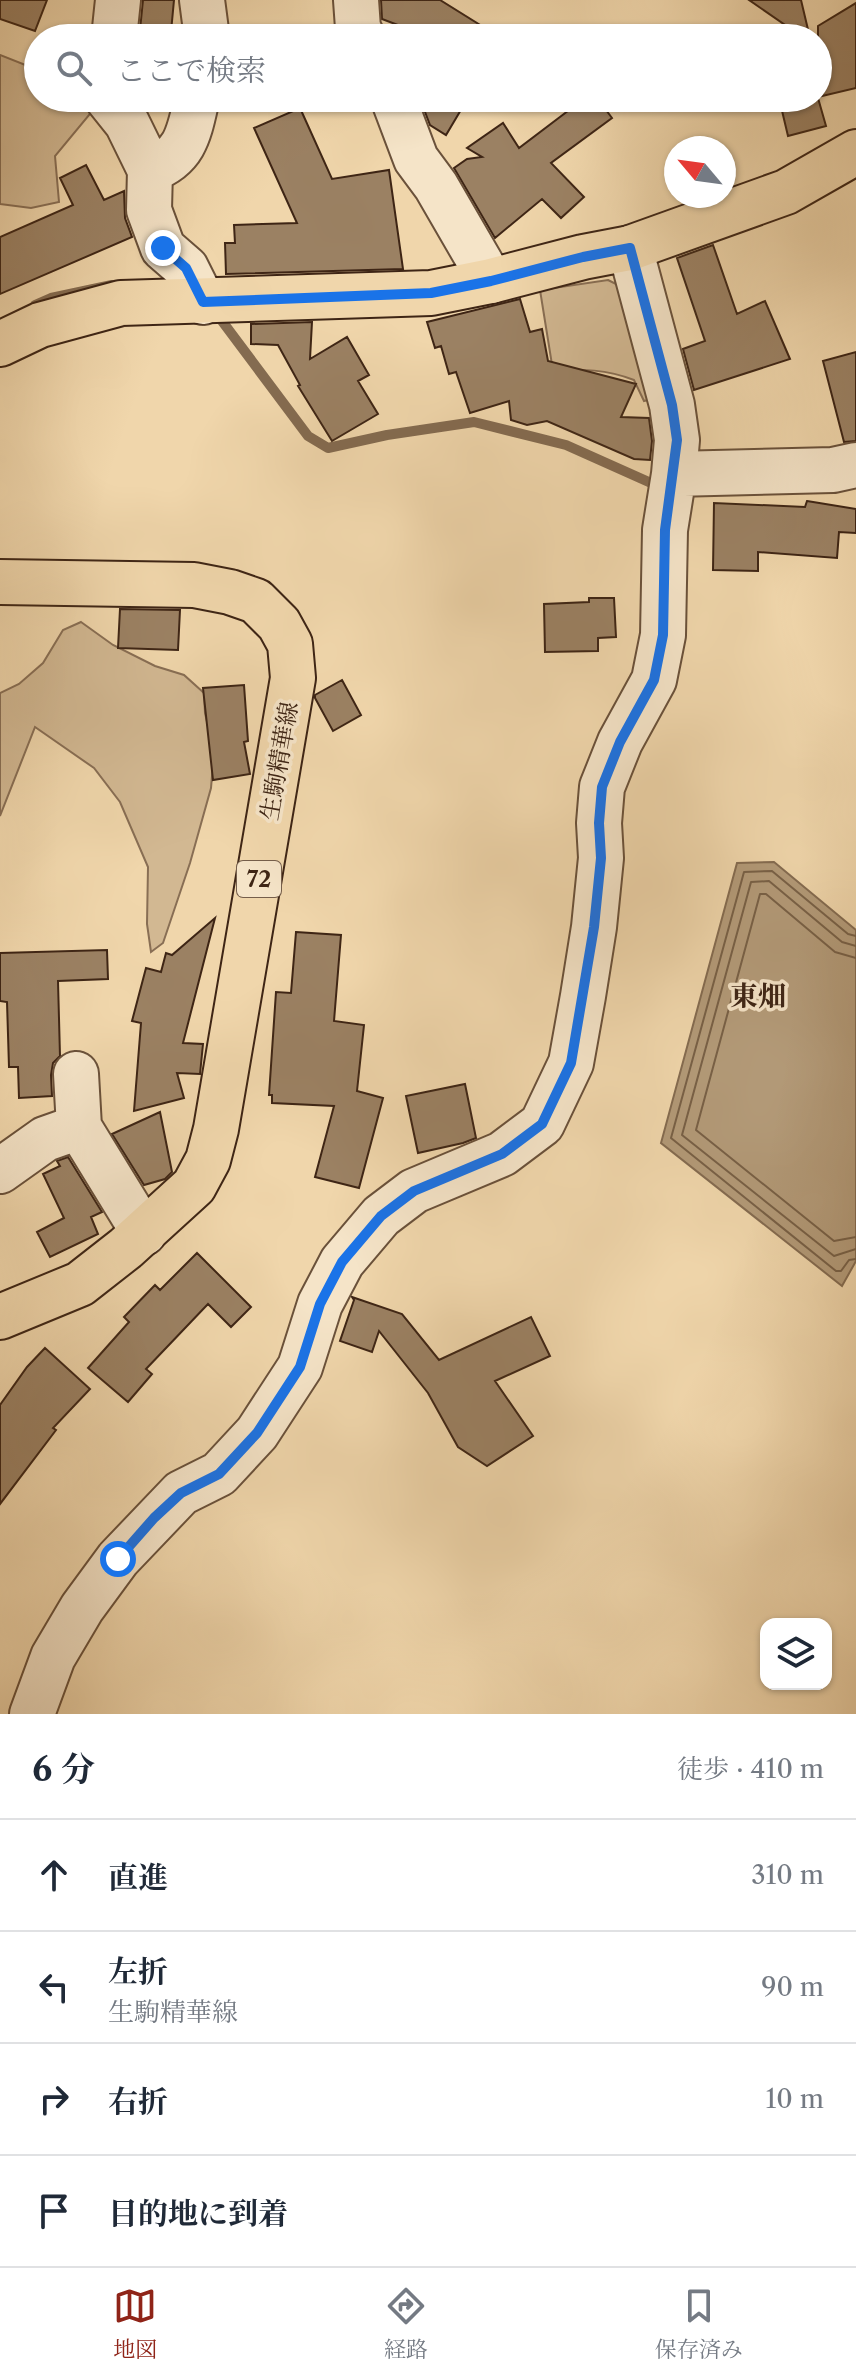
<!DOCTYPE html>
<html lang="ja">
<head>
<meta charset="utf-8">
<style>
  :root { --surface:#fff; --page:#f2f2f3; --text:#1f2937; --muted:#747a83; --line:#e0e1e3; --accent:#8f2418 }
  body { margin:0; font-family:"Libre Caslon Text","Noto Serif JP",serif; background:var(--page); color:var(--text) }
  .controls { position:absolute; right:24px; bottom:24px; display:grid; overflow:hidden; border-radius:16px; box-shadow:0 2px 6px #0004 }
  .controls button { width:72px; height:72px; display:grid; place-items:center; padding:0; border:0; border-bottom:2px solid var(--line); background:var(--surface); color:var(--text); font:40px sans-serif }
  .compass { position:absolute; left:664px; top:136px; width:72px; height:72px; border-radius:50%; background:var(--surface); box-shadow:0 2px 6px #0004; rotate:299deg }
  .stop { position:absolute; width:24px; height:24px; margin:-18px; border:6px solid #1a73e8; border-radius:50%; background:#fff }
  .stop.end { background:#1a73e8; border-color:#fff; box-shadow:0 2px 8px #0008 }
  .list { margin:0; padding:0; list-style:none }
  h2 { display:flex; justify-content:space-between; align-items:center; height:104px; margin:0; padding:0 32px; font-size:34px }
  h2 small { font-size:26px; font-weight:400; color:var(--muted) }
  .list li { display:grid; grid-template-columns:52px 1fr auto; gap:24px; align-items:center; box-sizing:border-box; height:112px; padding:0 32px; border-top:2px solid var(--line) }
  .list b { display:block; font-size:30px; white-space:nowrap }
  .list p { margin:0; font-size:26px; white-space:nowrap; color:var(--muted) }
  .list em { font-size:26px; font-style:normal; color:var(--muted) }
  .icon { flex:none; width:44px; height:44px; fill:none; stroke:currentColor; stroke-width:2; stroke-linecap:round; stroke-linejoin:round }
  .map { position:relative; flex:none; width:856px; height:1714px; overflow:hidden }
  .search { position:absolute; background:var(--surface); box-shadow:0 2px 6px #0004; left:24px; right:24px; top:24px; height:88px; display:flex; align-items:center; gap:20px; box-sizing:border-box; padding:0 28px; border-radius:44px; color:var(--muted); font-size:30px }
  .sheet { height:552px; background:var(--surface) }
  nav { display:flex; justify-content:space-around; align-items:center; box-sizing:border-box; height:112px; border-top:2px solid var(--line); background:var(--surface); font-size:22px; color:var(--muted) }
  nav a { display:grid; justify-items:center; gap:4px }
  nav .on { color:var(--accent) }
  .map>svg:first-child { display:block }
  .green { fill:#d2b892; stroke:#886e54; stroke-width:2 }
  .water { fill:#b39a78; stroke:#846b50; stroke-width:2 }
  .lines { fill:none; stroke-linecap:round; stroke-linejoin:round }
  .shore { stroke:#786046; stroke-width:2 }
  .stream { stroke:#846b50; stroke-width:10 }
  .building { fill:#9b8163; stroke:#3e2515; stroke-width:2 }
  .minor-casing { stroke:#6a513a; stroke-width:48 }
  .major-casing { stroke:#3e2515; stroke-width:48 }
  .minor { stroke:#f5e4c8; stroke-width:44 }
  .major { stroke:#f0d6ab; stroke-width:44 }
  .route { stroke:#1a73e8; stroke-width:10 }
  .labels { text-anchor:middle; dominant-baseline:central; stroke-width:7; stroke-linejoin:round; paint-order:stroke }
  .shield { fill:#f5e4c8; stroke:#755e4b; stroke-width:2 }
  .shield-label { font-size:22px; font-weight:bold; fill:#3e2515 }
  .street-label { font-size:24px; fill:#3e2515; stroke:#f5e4c8 }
  .quarter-label { font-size:28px; font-weight:bold; fill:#3e2515; stroke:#f5e4c8 }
</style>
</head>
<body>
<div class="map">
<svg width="856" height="1714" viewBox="0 0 856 1714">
  <rect width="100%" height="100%" fill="#f0d6ab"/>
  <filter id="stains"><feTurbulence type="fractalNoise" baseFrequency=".0025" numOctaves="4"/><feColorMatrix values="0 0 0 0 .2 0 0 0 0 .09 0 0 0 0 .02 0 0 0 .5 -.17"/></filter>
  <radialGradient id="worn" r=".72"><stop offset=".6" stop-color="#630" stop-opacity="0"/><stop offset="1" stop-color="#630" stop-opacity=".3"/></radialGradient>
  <path class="green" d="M 0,55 L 38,70 L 38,98 L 91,98 L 99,103 L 55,156 L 59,202 L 31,208 L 0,204 Z
    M 608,280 L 632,292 L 660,397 L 644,401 L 634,380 C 606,369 583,369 553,371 L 540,290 Z
    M 81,622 L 113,645 L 155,666 L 184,675 L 204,693 L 205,713 L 214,752 L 211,788 L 190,863 L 163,943 L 151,952 L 147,924 L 148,867 L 120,802 L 94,768 L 35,727 L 0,816 L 0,693 L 19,684 L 43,663 L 63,630 Z"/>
  <path class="water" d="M 774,862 L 856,930 L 856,1261 L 842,1286 L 661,1143 L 737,863 Z"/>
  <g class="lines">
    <path class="shore" d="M 856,936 L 848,934 L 772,871 L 744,872 L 671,1138 L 836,1271 L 841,1271 L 849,1260 L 856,1259
      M 856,946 L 842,942 L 769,881 L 751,882 L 682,1135 L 834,1256 L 856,1249
      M 856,958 L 835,952 L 766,894 L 760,894 L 696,1130 L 834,1241 L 856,1237"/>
    <path class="stream" d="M 35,305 L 51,298 L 112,285
      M 222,321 L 308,436 L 328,448 L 387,435 L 474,422 L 566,445 L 660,487"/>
  </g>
  <path class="building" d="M 0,0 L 47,0 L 35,31 L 0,19 Z
    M 143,0 L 174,0 L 171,32 L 140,30 Z
    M 381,0 L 440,0 L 501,38 L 432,38 L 382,19 Z
    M 749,0 L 801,0 L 810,38 L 804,38 Z
    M 856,3 L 856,88 L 818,97 L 818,26 Z
    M 426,98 L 468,98 L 446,135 L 430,125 L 422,104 Z
    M 585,98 L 597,98 L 612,118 L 551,163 L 584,197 L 561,218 L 542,199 L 495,238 L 454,168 L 467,159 L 482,157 L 467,148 L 503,123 L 519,148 Z
    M 779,98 L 818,98 L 826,126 L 788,136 Z
    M 300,108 L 332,179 L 389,170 L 403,269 L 226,274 L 225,243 L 235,243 L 234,225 L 297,223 L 254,128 Z
    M 86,165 L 104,200 L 124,191 L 125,218 L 132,237 L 0,294 L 0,237 L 73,205 L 60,178 Z
    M 713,245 L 737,314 L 765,301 L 790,359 L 694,390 L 683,349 L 705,341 L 677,258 Z
    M 520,299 L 530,332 L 542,329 L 548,361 L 636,384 L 621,417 L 649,418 L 652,441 L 650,460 L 634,459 L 547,421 L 527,425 L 511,420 L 509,401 L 470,413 L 456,372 L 449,374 L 441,346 L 435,348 L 427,322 Z
    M 312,322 L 310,359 L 347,337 L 369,375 L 358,381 L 378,414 L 332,441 L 298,386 L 300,385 L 278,345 L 251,344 L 251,324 Z
    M 856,352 L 856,441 L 844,442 L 823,361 Z
    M 807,501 L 856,509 L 856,533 L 839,532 L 837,558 L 758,552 L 758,571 L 713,570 L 714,503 L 805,507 Z
    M 589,598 L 614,598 L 616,637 L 598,638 L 598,651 L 545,652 L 544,604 L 589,602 Z
    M 120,609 L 180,610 L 178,650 L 118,648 Z
    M 342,680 L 361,715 L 333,731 L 315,698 L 315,695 Z
    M 244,685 L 248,741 L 244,742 L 250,774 L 213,780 L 203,688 Z
    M 215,918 L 183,1043 L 203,1044 L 200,1074 L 177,1073 L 184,1098 L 134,1111 L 141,1023 L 132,1021 L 146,968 L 161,972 L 166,953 L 172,955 Z
    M 296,932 L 341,935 L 334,1021 L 364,1025 L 357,1091 L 383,1098 L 359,1188 L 315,1177 L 334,1106 L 272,1103 L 272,1095 L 269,1095 L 276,992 L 291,993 Z
    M 107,950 L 108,979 L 58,981 L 60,1056 L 53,1063 L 51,1075 L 52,1096 L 19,1098 L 18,1067 L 9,1067 L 7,1002 L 0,1001 L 0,953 Z
    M 465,1084 L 476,1138 L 463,1143 L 418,1153 L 406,1096 Z
    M 160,1112 L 172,1172 L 165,1179 L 144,1185 L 112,1134 Z
    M 68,1157 L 102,1212 L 91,1217 L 98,1234 L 50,1257 L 37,1232 L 64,1218 L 43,1174 L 60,1166 L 57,1161 Z
    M 197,1253 L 251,1307 L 231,1327 L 208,1304 L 146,1369 L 152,1374 L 128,1402 L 88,1368 L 129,1322 L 124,1317 L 155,1285 L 160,1290 Z
    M 352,1297 L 402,1314 L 439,1360 L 531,1317 L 550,1356 L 495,1381 L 533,1436 L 487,1466 L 458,1447 L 428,1393 L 379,1331 L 372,1352 L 340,1341 L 354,1300 Z
    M 45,1348 L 90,1389 L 53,1428 L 56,1430 L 0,1504 L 0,1405 L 27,1367 Z"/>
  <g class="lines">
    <g class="minor-casing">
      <path id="minor" d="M 202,0 L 207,38
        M 356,0 L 358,28 L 363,38
        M 114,38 L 118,0
        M 107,98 L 127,123 L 150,170 L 149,210 L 163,248 L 186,268 L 203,302
        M 393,98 L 416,159 L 436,186 L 491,281
        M 150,170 C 186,157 189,133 197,98
        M 630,248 L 672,405 L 677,440 L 674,474
        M 76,1074 L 79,1127 L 144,1233
        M 0,1171 L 45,1139 L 79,1127
        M 32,1714 L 53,1657 L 82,1608 L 118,1559 L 181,1493 L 219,1474 L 257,1433 L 300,1367 L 320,1304 L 342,1262 L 381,1216 L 414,1191 L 502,1154 L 542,1124 L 571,1063 L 583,996 L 594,927 L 601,858 L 599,823 L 602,787 L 620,742 L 654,680 L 663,635 L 665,530 L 674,474 L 833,470 L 856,465"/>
    </g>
    <g class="major-casing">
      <path id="major" d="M 0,344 L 40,325 L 121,303 L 431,293 L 491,281 L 583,257 L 630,248 L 786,192 L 856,152
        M 0,582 L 194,585 L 230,592 L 256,601 L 279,624 L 290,644 L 293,678 L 216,1129 L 208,1160 L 194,1186 L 126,1248 L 80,1284 L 0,1317"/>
    </g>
    <use href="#minor" class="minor"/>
    <use href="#major" class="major"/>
  </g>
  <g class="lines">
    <path class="route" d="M 118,1559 L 154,1518 L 181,1493 L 219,1474 L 257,1433 L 300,1367 L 320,1304 L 342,1262 L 381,1216 L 414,1191 L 502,1154 L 542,1124 L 571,1063 L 594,927 L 601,858 L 599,823 L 602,787 L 620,742 L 654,680 L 663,635 L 665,530 L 677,440 L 672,405 L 630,248 L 583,257 L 491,281 L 431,293 L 203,302 L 186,268 L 163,248"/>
  </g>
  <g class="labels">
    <rect class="shield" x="237" y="861" width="44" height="36" rx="6"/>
    <g class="shield-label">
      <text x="259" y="879">72</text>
    </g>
    <g class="street-label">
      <text transform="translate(279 761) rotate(-80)">生駒精華線</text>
    </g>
    <g class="quarter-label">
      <text x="758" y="996">東畑</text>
    </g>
  </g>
  <rect width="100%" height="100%" filter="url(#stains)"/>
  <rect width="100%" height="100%" fill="url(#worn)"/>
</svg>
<div class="controls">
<button><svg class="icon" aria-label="layers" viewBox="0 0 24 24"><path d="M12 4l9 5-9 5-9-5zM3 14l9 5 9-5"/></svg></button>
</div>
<svg class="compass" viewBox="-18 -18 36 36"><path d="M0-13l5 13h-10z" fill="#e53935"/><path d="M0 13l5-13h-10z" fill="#747a83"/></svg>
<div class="stop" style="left:118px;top:1559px"></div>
<div class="stop end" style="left:163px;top:248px"></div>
<div class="search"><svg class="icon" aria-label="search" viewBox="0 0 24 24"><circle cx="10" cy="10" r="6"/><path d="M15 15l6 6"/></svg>ここで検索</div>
</div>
<section class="sheet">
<h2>6 分<small>徒歩 · 410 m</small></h2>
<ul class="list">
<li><svg class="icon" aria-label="ahead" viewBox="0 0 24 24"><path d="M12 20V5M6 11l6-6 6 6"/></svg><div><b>直進</b></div><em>310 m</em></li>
<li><svg class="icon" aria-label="left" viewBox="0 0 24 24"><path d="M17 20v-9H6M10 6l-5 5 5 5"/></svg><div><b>左折</b><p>生駒精華線</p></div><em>90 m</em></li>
<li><svg class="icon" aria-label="right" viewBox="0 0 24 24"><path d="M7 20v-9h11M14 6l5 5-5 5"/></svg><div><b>右折</b></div><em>10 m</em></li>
<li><svg class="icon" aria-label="arrive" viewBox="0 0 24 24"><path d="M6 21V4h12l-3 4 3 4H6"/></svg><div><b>目的地に到着</b></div></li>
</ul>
</section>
<nav>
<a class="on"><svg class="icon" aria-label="map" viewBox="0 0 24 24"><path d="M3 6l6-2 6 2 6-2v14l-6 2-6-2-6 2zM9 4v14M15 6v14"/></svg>地図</a>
<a><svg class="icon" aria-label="directions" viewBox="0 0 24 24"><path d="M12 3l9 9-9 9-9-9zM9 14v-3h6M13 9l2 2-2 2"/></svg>経路</a>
<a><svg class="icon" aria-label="saved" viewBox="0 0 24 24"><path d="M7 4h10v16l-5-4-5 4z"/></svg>保存済み</a>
</nav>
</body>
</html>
